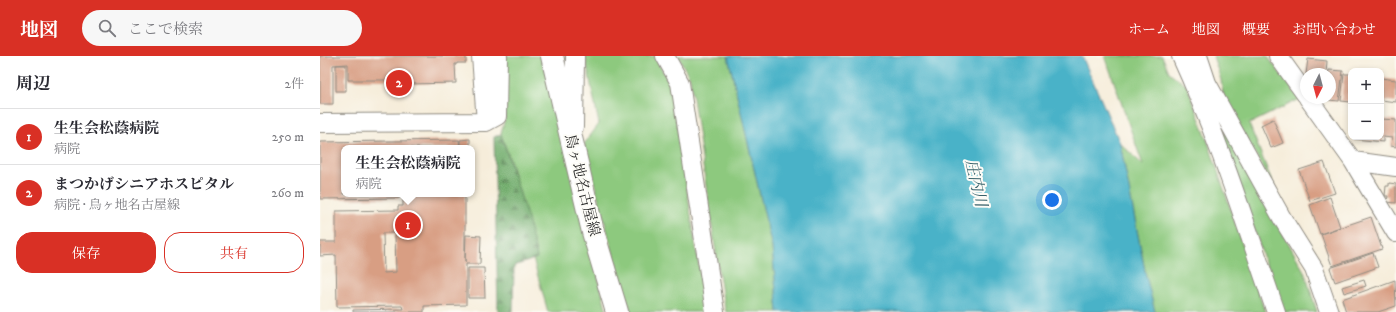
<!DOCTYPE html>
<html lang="ja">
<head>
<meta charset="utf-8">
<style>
  :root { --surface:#fff; --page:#f7f7f7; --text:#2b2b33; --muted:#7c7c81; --line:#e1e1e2; --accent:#d93025 }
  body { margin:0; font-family:"IM FELL DW Pica","Noto Serif JP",serif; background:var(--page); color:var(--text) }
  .controls { position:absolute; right:12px; top:12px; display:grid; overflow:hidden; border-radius:8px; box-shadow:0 2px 6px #0003 }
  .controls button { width:36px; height:36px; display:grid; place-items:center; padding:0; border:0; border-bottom:1px solid var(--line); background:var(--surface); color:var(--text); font:20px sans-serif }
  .compass { position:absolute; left:980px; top:12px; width:36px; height:36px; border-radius:50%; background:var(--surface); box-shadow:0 2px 6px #0003; rotate:186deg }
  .you { position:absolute; left:732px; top:144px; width:14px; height:14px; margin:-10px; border:3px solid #fff; border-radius:50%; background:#1a73e8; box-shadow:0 0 0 6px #1a73e833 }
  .badge { display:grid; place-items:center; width:26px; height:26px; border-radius:50%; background:var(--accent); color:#fff; font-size:13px; font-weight:700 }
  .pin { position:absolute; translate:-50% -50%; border:2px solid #fff; box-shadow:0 1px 4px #0006 }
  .popup { position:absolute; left:21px; top:89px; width:134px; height:52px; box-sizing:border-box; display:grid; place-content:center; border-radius:8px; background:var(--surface); filter:drop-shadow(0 1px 3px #0005); font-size:13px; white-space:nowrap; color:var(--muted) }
  .popup b { font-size:15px; color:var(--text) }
  .popup::after { content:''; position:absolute; left:50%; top:100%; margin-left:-8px; border:8px solid transparent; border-top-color:var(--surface) }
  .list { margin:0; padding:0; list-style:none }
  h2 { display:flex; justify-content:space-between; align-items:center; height:52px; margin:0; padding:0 16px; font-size:17px }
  h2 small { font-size:13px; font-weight:400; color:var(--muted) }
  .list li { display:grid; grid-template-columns:26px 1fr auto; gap:12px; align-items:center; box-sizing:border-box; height:56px; padding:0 16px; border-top:1px solid var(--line) }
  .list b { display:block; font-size:15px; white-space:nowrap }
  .list p { margin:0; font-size:13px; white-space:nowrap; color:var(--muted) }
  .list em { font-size:13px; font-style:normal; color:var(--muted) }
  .actions { display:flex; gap:8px; padding:12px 16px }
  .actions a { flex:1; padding:9px 0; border:1px solid var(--accent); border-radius:16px; text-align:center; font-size:14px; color:var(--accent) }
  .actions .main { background:var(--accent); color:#fff }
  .icon { flex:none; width:22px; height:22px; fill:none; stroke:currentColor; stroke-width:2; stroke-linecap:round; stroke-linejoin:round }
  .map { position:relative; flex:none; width:1076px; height:256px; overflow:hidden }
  header { display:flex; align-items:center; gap:24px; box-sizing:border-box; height:56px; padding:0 20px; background:var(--accent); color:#fff }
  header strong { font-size:19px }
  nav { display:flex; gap:22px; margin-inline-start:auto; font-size:14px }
  .search { width:280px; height:36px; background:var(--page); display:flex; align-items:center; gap:10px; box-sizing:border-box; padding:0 14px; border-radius:22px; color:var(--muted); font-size:15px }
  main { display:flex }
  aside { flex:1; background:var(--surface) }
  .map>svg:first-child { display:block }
  .grass { fill:#8dc97e; stroke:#5c7a54 }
  .forest { fill:url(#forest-firs); stroke:#4e6c4c }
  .water { fill:#4ab2c8; stroke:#3a6e7a }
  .building { fill:#d89e83; fill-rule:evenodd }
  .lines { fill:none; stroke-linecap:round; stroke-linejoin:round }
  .minor-casing { stroke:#908c82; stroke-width:20 }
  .major-casing { stroke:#908c82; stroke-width:24 }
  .minor { stroke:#fff; stroke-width:18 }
  .major { stroke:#fff; stroke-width:22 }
  .labels { text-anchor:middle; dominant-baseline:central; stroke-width:4; stroke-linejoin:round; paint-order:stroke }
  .street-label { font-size:15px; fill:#2b2b2b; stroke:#fdfcf7 }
  .water-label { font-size:16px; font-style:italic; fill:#37616a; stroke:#fdfcf7 }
</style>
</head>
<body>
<header>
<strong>地図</strong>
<div class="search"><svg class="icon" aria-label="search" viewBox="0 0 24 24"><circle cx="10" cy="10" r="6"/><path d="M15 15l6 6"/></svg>ここで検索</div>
<nav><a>ホーム</a><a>地図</a><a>概要</a><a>お問い合わせ</a></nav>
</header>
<main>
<aside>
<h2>周辺<small>2件</small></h2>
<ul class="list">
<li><span class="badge">1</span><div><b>生生会松蔭病院</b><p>病院</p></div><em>250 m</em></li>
<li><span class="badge">2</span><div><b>まつかげシニアホスピタル</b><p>病院 · 鳥ヶ地名古屋線</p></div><em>260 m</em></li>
</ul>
<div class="actions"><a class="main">保存</a><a>共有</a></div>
</aside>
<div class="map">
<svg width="1076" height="256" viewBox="0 0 1076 256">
  <defs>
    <pattern id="forest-firs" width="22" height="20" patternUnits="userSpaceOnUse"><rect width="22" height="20" fill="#72ad6d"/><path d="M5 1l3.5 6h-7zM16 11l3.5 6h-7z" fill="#5e8d5a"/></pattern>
  </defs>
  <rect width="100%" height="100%" fill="#fdfcf7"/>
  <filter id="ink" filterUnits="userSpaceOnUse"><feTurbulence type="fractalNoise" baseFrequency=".025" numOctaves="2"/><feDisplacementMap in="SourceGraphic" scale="8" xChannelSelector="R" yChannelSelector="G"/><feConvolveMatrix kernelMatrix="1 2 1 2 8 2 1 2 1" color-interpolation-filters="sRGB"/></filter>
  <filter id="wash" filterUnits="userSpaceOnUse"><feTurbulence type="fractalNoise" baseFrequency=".012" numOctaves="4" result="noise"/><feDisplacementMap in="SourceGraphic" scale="16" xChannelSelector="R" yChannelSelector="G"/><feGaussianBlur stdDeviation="0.9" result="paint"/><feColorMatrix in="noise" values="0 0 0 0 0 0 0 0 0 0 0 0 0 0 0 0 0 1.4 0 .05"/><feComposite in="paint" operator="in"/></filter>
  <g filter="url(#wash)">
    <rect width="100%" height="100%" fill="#f6edda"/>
    <path class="grass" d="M 184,0 L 222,0 L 287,256 L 228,256 L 213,203 L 217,202 L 191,107 L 181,78 L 185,62 Z
      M 265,0 L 335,0 L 351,30 L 386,256 L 311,256 L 292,193 L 264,88 L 279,68 Z
      M 358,0 L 408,0 L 452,191 L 458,256 L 406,256 L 403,244 L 370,22 Z
      M 785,0 L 842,0 L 849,16 L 867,30 L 887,83 L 945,256 L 835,256 L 826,220 L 800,87 L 823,109 Z
      M 893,0 L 947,0 L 980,43 L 929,68 L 955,133 L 904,43 L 901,24 Z
      M 893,52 L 985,217 L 997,256 L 962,256 Z"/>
    <path class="forest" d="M 181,78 L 208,163 L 217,202 L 194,210 L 193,256 L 178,256 L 174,81 Z"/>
    <path class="water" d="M 408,0 L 762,0 L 800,87 L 826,220 L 835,256 L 458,256 L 452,191 Z"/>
    <g id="blocks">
      <path class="building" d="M 0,0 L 146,0 L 146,7 L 137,7 L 137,8 L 135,8 L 136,27 L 88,28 L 88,35 L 73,35 L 73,24 L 28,24 L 28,8 L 13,9 L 13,48 L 0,48 Z
        M 988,3 L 1007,5 L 1006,18 L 986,18 Z
        M 16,9 L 26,9 L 26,35 L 16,35 Z
        M 1009,14 L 1023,15 L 1019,45 L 1008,44 L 1010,42 L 1010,18 L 1008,18 Z
        M 1024,18 L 1031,18 L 1031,46 L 1021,45 Z
        M 1061,22 L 1076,24 L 1076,46 L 1061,44 Z
        M 953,63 L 963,87 L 951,92 L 941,69 Z
        M 1061,63 L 1076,64 L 1076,91 L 1071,90 L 1072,82 L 1063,81 L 1063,86 L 1034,83 L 1034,81 L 1061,81 Z
        M 150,83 L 150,92 L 140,92 L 140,84 Z
        M 139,84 L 140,92 L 24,92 L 24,138 L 79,138 L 79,142 L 0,143 L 0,86 Z
        M 1004,106 L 1015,137 L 990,145 L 979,114 Z
        M 1069,127 L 1076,128 L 1076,147 L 1067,146 L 1068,140 L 1065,140 L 1066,130 L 1069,130 Z
        M 83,138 L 145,138 L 145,206 L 146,179 L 161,180 L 160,208 L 146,208 L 146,249 L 104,250 L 104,256 L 33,256 L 33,254 L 83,253 L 82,250 L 17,251 L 16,199 L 0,200 L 0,186 L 16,186 L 16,155 L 78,154 L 78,150 L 83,150 ZM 63,177 L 75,177 L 76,216 L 64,217 Z
        M 1010,141 L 1020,171 L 1000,178 L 990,149 Z
        M 1051,161 L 1062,193 L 1012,210 L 1001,178 Z
        M 1053,197 L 1058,211 L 1015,226 L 1010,212 Z
        M 148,212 L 164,212 L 165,242 L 148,242 Z
        M 1044,224 L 1046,230 L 1024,237 L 1022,231 Z
        M 1075,224 L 1076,250 L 1058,256 L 1026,256 L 1022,243 Z"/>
    </g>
  </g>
  <g filter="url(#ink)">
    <use href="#blocks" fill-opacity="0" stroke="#908c82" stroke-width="1"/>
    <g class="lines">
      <g class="minor-casing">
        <path id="minor" d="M 161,0 L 166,66
          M 345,0 L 360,27 L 395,256
          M 861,0 C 899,83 926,170 956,256
          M 878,0 L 887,27
          M 958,0 L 986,39
          M 875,31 L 887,27 L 962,162 L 994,213 L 1009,256
          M 988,42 L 1033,105 L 1076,177
          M 0,67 L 166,66 L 177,60 L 178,0
          M 254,71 L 255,0
          M 1033,105 L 1076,111"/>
      </g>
      <g class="major-casing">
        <path id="major" d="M 232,0 L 273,176 L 297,256"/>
      </g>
      <use href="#minor" class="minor"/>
      <use href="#major" class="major"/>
    </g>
  </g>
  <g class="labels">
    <g class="street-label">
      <text transform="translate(262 129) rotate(76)">鳥ヶ地名古屋線</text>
    </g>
    <g class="water-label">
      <text transform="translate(656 127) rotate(77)">庄内川</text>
    </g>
  </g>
</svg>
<div class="controls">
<button>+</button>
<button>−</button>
</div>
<svg class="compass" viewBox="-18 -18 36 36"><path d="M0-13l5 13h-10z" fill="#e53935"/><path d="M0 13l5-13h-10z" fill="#7c7c81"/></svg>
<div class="you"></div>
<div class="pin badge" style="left:88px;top:169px">1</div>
<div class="popup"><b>生生会松蔭病院</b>病院</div>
<div class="pin badge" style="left:79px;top:27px">2</div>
</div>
</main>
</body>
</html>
